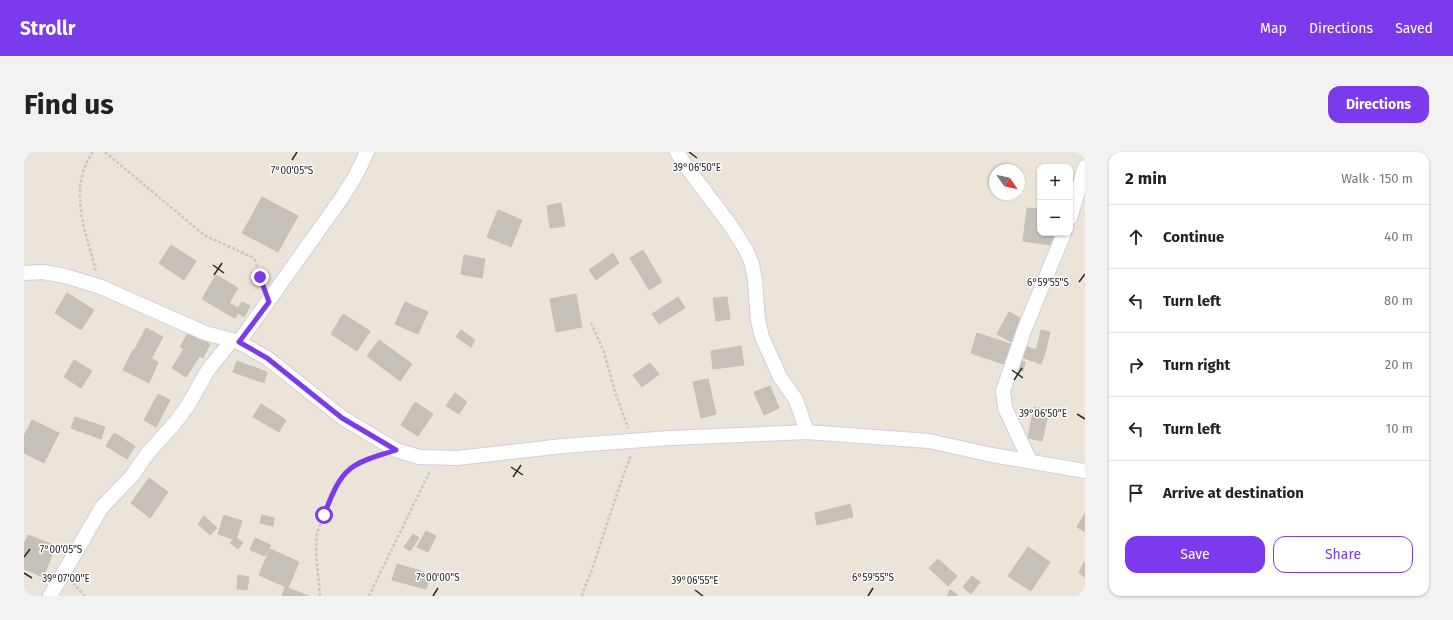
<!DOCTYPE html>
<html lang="en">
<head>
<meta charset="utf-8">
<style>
  :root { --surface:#fff; --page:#f2f2f2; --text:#222; --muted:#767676; --line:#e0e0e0; --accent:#7c3aed }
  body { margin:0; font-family:"Fira Sans",sans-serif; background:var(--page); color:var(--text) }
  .controls { position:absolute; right:12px; top:12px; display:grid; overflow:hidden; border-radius:8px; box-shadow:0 1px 3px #0004 }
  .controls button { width:36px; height:36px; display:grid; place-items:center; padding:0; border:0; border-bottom:1px solid var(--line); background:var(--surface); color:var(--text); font:20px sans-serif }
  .compass { position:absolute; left:965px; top:12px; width:36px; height:36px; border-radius:50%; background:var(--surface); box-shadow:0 1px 3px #0004; rotate:124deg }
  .stop { position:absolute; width:12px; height:12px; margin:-9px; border:3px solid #7c3aed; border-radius:50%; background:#fff }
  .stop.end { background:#7c3aed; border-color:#fff; box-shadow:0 1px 4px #0008 }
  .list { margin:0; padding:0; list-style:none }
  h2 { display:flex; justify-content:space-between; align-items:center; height:52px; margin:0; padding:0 16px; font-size:17px }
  h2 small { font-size:13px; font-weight:400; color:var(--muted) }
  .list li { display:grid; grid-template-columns:26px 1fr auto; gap:12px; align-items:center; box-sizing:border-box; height:64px; padding:0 16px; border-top:1px solid var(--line) }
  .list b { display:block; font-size:15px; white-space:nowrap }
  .list em { font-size:13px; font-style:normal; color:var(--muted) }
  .actions { display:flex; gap:8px; padding:12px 16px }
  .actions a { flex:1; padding:9px 0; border:1px solid var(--accent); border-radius:12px; text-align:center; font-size:14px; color:var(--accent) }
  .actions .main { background:var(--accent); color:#fff }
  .icon { flex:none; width:22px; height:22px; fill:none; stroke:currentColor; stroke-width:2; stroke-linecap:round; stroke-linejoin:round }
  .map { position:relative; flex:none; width:1061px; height:444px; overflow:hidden; border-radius:12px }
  header { display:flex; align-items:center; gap:24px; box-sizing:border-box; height:56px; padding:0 20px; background:var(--accent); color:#fff }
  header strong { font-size:19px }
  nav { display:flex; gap:22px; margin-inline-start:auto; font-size:14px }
  .intro { display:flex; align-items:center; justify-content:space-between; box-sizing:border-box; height:96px; padding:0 24px }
  h1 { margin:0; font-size:28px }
  .button { padding:10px 18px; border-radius:12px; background:var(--accent); color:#fff; font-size:14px; font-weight:700 }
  main { display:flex; gap:24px; padding:0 24px }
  aside { flex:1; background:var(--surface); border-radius:12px; box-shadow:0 1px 3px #0004 }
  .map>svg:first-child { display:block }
  .building { fill:#c6c1b8; stroke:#c6c0b2 }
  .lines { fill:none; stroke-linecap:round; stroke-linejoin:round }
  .street-casing { stroke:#ced0e2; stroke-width:16 }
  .path { stroke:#c7c7c7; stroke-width:2.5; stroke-dasharray:3 2; stroke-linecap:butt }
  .street { stroke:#fff; stroke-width:14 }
  .route { stroke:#7c3aed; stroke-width:5 }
  .ticks { fill:none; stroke:#282828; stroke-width:1.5 }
  .ticks-label { font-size:10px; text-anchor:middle; fill:#282828; stroke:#fff; stroke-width:3; stroke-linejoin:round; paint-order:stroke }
</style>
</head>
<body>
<header>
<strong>Strollr</strong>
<nav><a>Map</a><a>Directions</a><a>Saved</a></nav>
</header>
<div class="intro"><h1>Find us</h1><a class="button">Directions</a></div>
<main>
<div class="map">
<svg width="1061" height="444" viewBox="0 0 1061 444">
  <rect width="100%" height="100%" fill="#ebe4d8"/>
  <path class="building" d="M 238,45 L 274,64 L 254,100 L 218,81 Z
    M 537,51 L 541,74 L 526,76 L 523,54 Z
    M 1003,56 L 1016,57 L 1016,81 L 1035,81 L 1034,94 L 999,89 Z
    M 474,58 L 498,68 L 487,95 L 463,85 Z
    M 147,93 L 172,109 L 160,128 L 135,111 Z
    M 619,98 L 638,130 L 625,138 L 606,106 Z
    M 589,101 L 595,111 L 572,128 L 565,118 Z
    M 440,103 L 461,107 L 458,126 L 437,122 Z
    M 192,123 L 214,136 L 200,160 L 178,147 Z
    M 43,141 L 70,158 L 57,178 L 31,161 Z
    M 552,142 L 558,175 L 532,180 L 526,147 Z
    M 654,145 L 661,156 L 635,172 L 628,162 Z
    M 703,145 L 706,167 L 692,169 L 689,146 Z
    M 218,150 L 226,154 L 220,165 L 214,161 L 211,166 L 200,160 L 205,151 L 214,156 Z
    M 381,150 L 404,160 L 394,182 L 371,172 Z
    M 985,160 L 1000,168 L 987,190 L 973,182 Z
    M 319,162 L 346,179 L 333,199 L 307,182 Z
    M 122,176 L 139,185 L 127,207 L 110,199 Z
    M 437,178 L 451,188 L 447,195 L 432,185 Z
    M 1017,178 L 1026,180 L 1021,201 L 1012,199 Z
    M 164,181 L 186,192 L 179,206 L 156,195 Z
    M 953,181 L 989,193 L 982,213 L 947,201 Z
    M 355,188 L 388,212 L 376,229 L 343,204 Z
    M 998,193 L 1021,201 L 1017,212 L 994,204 Z
    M 717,194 L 720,213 L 689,217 L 687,199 Z
    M 161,195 L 175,205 L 162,225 L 148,216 Z
    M 109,198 L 134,210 L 125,231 L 99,218 Z
    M 50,208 L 68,219 L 57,236 L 40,225 Z
    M 991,208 L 1001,210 L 999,219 L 989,217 Z
    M 213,209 L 243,220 L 240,231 L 209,220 Z
    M 626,211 L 635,222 L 618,235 L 609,223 Z
    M 684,227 L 692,262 L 677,266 L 669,230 Z
    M 746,234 L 755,256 L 740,263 L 730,240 Z
    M 431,241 L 443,250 L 435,262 L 422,254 Z
    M 134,242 L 146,248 L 132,275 L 120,268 Z
    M 391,250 L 409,262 L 394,284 L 377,273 Z
    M 237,252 L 262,268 L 255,280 L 229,265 Z
    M 1010,255 L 1025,258 L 1018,289 L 1004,286 Z
    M 51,265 L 81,275 L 77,287 L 47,276 Z
    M 8,268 L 35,281 L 20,311 L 0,301 L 0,284 Z
    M 90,281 L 111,294 L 103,307 L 82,294 Z
    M 125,326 L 144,340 L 126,366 L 107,351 Z
    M 826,352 L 829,365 L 793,373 L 791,361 Z
    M 1061,361 L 1061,380 L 1053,375 Z
    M 200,363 L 218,369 L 212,388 L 194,382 Z
    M 238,363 L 250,366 L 249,374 L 236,371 Z
    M 180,364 L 193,376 L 186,383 L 174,372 Z
    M 402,379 L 412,384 L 404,400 L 393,395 Z
    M 389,382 L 395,386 L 386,399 L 380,395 Z
    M 4,383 L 32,394 L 19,425 L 0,417 L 0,392 Z
    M 212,385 L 219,391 L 214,397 L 206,391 Z
    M 231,386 L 247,393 L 241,404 L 226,398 Z
    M 1004,395 L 1026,410 L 1007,439 L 984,424 Z
    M 246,397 L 275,410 L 264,436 L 235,423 Z
    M 914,407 L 933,424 L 924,434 L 905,416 Z
    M 1060,410 L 1061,411 L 1061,425 L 1055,421 Z
    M 373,412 L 407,422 L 402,437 L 368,428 Z
    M 214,423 L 225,425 L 223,438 L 213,437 Z
    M 948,424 L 956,430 L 947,442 L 939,435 Z
    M 261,435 L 264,436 L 285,444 L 258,444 Z
    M 926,438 L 933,442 L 932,444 L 923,444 Z"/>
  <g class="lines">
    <g class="street-casing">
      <path id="street" d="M 653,0 L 661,13 L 707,74 L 722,98 L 728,112 L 731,129 L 734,168 L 738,185 L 756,225 L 772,248 L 783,280
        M 1046,66 L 1061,15
        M 0,121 L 20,120 L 41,124 L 77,135 L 181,181 L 215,190 L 243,206 L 319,266 L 372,298 L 395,305 L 433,306 L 539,294 L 646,286 L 783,280 L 905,289 L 968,303 L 1061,319
        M 215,190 L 317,47 L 332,23 L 343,0
        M 1006,309 L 981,256 L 979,239 L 1001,176 L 1040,81
        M 26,444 L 78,355 L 107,325 L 124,301 L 150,272 L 163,255 L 184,218 L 208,188"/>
    </g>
    <path class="path" d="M 69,0 C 43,36 62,81 72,119
      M 81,0 L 180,83 L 230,106 L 239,132
      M 567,171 L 580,200 L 591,240 L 604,276
      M 49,431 L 61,444
      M 296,444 L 292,400 L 293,381 L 307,344 L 325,317 L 355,304
      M 345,444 L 406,319
      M 558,444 C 560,434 566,425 569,415 C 581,378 593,340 607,303"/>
    <use href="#street" class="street"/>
  </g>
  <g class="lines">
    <path class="route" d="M 236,125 L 245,150 L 215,190 L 243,206 L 318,266 L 372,298 C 358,303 338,307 326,317 C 313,327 306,348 300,363"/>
  </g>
  <path class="ticks" d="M 665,0 L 673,6M 268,8 L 273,0M 189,113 L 200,121M 190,123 L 198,111M 1055,130 L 1061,122M 988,218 L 999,226M 990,228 L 998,216M 1053,262 L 1061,267M 487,315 L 499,323M 489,325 L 497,313M 0,405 L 6,397M 0,421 L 8,426M 671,438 L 679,444M 409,444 L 414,436M 844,444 L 849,436"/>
  <g class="ticks-label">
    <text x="673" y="19">39°06'50"E</text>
    <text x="268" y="22">7°00'05"S</text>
    <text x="1024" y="134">6°59'55"S</text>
    <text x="1019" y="265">39°06'50"E</text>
    <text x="37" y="401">7°00'05"S</text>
    <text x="414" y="429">7°00'00"S</text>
    <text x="849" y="429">6°59'55"S</text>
    <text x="42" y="430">39°07'00"E</text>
    <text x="671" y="432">39°06'55"E</text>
  </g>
</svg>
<div class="controls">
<button>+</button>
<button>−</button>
</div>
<svg class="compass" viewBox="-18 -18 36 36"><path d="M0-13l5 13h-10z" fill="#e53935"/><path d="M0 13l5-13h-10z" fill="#767676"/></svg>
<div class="stop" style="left:300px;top:363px"></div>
<div class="stop end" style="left:236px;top:125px"></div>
</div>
<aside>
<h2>2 min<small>Walk · 150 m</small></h2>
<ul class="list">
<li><svg class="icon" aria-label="ahead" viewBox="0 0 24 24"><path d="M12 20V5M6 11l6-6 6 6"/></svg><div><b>Continue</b></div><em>40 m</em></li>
<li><svg class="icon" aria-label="left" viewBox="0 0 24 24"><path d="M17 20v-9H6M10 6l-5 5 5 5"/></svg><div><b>Turn left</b></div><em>80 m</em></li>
<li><svg class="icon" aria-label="right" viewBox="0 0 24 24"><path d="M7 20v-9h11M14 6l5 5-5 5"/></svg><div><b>Turn right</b></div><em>20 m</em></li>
<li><svg class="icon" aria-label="left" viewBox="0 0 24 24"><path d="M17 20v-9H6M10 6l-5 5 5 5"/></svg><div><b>Turn left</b></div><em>10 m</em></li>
<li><svg class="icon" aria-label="arrive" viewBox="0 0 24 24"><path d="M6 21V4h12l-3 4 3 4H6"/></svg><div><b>Arrive at destination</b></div></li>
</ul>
<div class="actions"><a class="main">Save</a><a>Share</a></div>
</aside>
</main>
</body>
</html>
